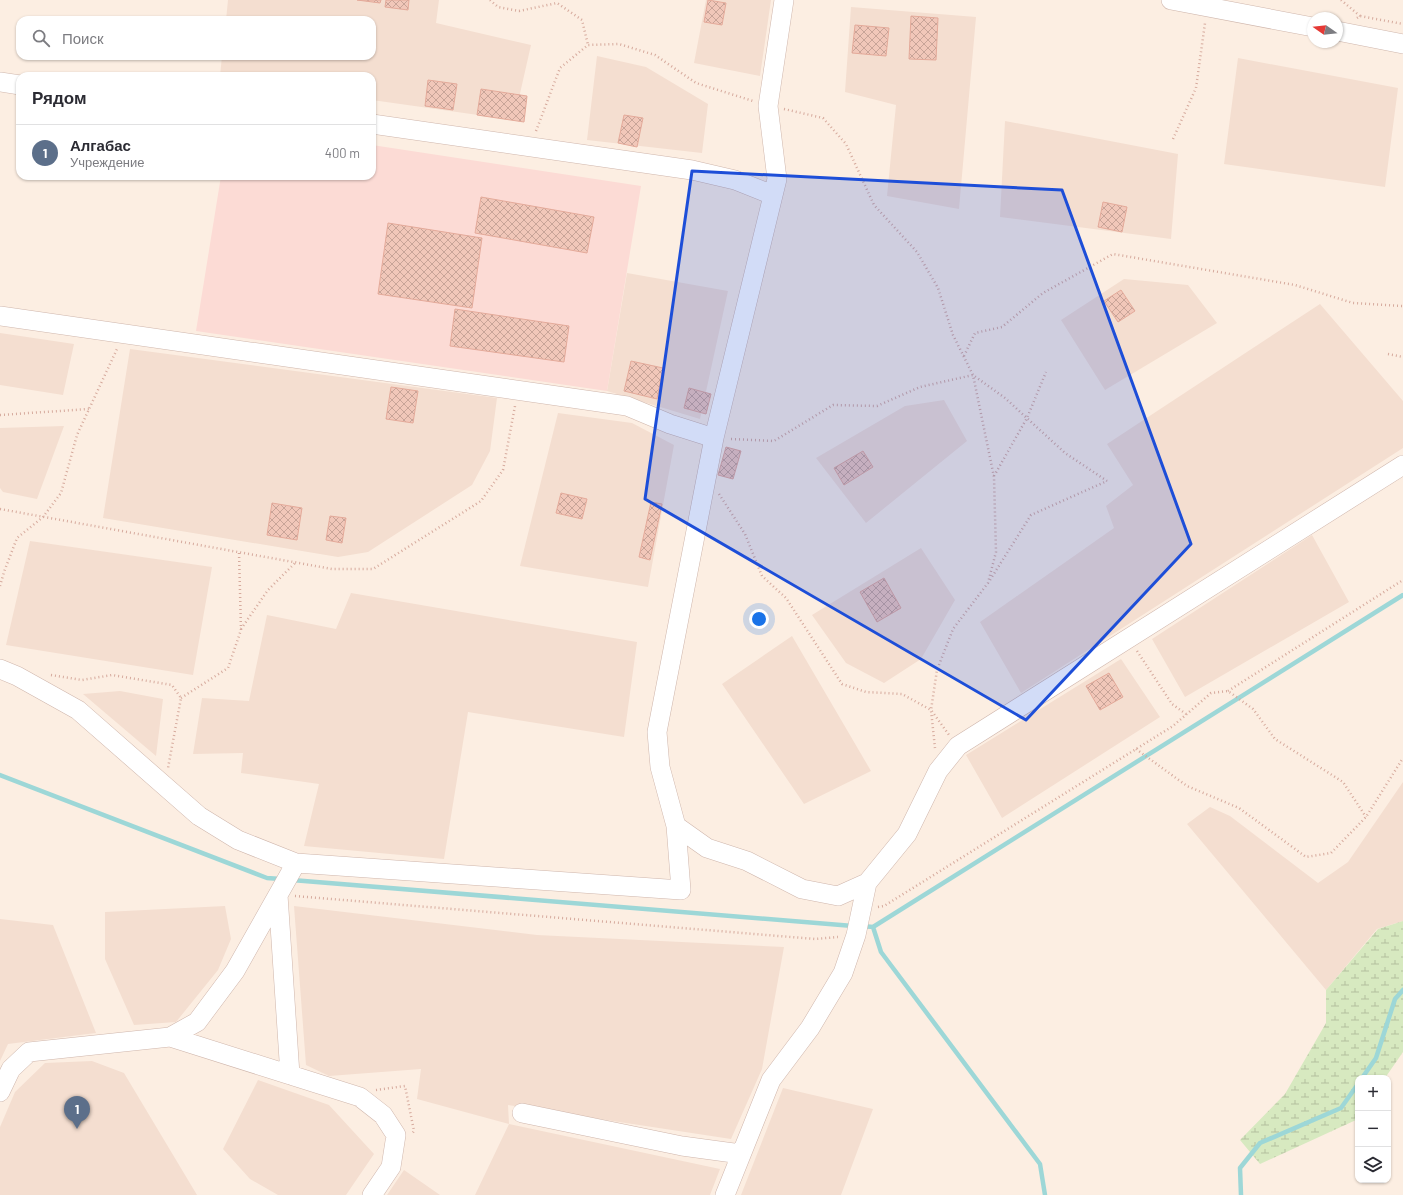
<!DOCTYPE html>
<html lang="ru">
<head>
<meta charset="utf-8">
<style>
  :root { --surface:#fff; --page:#f2f2f3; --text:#2b2b33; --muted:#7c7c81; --line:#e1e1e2; --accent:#1a73e8 }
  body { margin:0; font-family:Barlow,sans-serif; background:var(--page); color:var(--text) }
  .controls { position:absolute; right:12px; bottom:12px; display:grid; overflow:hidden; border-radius:8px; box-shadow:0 1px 3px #0004 }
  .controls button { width:36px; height:36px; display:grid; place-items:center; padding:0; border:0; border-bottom:1px solid var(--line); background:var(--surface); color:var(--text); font:20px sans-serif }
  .compass { position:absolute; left:1307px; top:12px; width:36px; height:36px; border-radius:50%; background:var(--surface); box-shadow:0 1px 3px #0004; rotate:284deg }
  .you { position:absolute; left:759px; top:619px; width:14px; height:14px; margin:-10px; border:3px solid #fff; border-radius:50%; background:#1a73e8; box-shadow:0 0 0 6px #1a73e833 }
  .badge { display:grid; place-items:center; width:26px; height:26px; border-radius:50%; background:var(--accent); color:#fff; font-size:13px; font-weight:700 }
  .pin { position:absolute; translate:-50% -33px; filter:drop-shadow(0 1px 2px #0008) }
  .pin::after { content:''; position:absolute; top:21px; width:14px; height:12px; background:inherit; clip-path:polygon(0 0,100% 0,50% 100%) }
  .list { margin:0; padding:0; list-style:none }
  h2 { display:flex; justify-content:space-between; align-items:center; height:52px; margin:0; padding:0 16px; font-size:17px }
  h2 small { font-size:13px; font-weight:400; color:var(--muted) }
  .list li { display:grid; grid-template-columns:26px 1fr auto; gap:12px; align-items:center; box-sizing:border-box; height:56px; padding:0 16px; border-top:1px solid var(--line) }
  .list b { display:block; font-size:15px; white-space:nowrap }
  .list p { margin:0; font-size:13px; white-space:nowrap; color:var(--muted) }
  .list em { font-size:13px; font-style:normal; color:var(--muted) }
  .icon { flex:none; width:22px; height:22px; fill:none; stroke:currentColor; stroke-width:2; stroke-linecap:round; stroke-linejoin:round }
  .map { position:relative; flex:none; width:1403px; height:1195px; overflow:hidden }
  .search { position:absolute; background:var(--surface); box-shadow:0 1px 3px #0004; left:16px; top:16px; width:360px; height:44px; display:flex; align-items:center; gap:10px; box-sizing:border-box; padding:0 14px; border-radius:12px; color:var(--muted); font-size:15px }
  .panel { position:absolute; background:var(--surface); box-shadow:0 1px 3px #0004; left:16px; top:72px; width:360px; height:108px; border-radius:12px }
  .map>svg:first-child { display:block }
  .residential { fill:#f4ded0 }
  .commercial { fill:#fcdbd5 }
  .wetland { fill:url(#wetland-marsh) }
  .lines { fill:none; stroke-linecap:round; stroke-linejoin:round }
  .stream { stroke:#9dd7d7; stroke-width:4.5 }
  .building { fill:url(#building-cross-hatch); stroke:#e4aa9a }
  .minor-casing { stroke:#cfb6ac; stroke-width:20 }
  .path { stroke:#d6aa9d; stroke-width:2.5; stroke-dasharray:1 3; stroke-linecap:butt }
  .minor { stroke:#fff; stroke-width:19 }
  .marked { fill:#1d4ed8; fill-opacity:0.2; stroke:#1d4ed8; stroke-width:3; stroke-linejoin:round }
</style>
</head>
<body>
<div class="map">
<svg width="1403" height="1195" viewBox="0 0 1403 1195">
  <defs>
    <pattern id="wetland-marsh" width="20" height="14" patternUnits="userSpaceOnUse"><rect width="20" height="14" fill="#d7e9c0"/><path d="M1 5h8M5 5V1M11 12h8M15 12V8" fill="none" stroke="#b3bf9e"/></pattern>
    <pattern id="building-cross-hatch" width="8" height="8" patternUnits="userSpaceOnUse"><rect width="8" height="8" fill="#f1c7b9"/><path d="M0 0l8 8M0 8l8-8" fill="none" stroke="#c8a498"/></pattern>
  </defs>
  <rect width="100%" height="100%" fill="#fceee2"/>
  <path class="residential" d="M 228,0 L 439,0 L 436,23 L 531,45 L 514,120 L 372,100 L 372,76 L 220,76 L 222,56 L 372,56 L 372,20 L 226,20 Z
    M 706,0 L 771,0 L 760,76 L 694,63 Z
    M 851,7 L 976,17 L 959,209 L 887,196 L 896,105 L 845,92 Z
    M 597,56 L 646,67 L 708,104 L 702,153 L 587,140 Z
    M 1238,58 L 1398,88 L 1385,187 L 1224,164 Z
    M 1005,121 L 1178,154 L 1171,239 L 1000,217 Z
    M 627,273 L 728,291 L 700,419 L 607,391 Z
    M 1124,279 L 1188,285 L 1217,323 L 1105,390 L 1061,320 Z
    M 1320,304 L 1403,401 L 1403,448 L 1021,693 L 980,622 L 1114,528 L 1106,506 L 1133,485 L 1107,444 Z
    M 0,333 L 74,344 L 63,395 L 0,385 Z
    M 130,349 L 497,398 L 490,451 L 472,485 L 368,552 L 338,557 L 103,518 Z
    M 944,400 L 967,441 L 866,523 L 816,458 L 905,406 Z
    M 558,413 L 632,423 L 674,445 L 648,587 L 520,566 Z
    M 64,426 L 37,499 L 3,492 L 0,488 L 0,428 Z
    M 1312,535 L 1349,602 L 1185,697 L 1152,639 Z
    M 30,541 L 212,567 L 193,675 L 6,645 Z
    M 921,548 L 955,600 L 921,659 L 884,683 L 846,663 L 812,615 Z
    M 351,593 L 637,642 L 624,737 L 468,712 L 444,859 L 304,846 L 319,784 L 241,773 L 243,753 L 193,754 L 202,698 L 249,701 L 267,615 L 336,629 Z
    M 792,636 L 871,771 L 804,804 L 722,684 Z
    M 1121,659 L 1160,717 L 1002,818 L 966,755 Z
    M 120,691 L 163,699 L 156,756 L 83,694 Z
    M 1403,782 L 1403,921 L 1377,929 L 1326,990 L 1187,824 L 1210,807 L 1230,816 L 1318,883 L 1348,862 Z
    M 225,906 L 231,939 L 218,970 L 176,1022 L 134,1025 L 105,959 L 105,912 Z
    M 294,906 L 537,935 L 784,947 L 762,1069 L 731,1139 L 508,1105 L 509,1124 L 720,1169 L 710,1195 L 475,1195 L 509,1124 L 417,1099 L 421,1069 L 329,1076 L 306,1065 Z
    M 0,919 L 53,925 L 96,1033 L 8,1044 L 0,1061 Z
    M 92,1061 L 124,1073 L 197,1195 L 0,1195 L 0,1127 L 15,1092 L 45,1063 Z
    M 258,1080 L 329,1105 L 374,1154 L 346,1195 L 278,1195 L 250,1179 L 223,1149 Z
    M 783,1088 L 873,1109 L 841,1195 L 741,1195 Z
    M 404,1170 L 440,1195 L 387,1195 Z"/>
  <path class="commercial" d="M 372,145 L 641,186 L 607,391 L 196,331 L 221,176 L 372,176 Z"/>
  <path class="wetland" d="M 1403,921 L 1403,1052 L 1385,1078 L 1358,1078 L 1358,1117 L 1356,1120 L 1260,1164 L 1240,1140 L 1285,1094 L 1326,1023 L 1326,990 L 1378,929 Z"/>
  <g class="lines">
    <path class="stream" d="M 0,775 L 267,878 L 281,879
      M 292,880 L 853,926
      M 862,926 L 873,927 L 1403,595
      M 873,927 L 881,952 L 1040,1164 L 1045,1195
      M 1362,1078 L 1376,1058 L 1395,999 L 1403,990
      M 1241,1195 L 1240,1168 L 1260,1143 L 1341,1108 L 1358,1084"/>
  </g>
  <path class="building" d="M 357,0 L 381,0 L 380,3 Z
    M 386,0 L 409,0 L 408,10 L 385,7 Z
    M 708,0 L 726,3 L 722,25 L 704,22 Z
    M 911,16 L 938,18 L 936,60 L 909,59 Z
    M 855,25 L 889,28 L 886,56 L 852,53 Z
    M 428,80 L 457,84 L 453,110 L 425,106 Z
    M 481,89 L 527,96 L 524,122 L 477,115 Z
    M 624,115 L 643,118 L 637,147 L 618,143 Z
    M 481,197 L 594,217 L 587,253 L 475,233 Z
    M 1103,202 L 1127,207 L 1122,232 L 1098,227 Z
    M 388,223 L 482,238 L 472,308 L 378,294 Z
    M 1121,290 L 1135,311 L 1118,322 L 1104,301 Z
    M 455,309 L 569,326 L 564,362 L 450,346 Z
    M 631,361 L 663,368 L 657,399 L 624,391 Z
    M 391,387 L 418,391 L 413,423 L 386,419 Z
    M 689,388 L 711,394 L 706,414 L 684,408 Z
    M 726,447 L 741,451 L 733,479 L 718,475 Z
    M 863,451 L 873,467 L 844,485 L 834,468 Z
    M 561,493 L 587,499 L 582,519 L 556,513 Z
    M 651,502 L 662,504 L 650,560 L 639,557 Z
    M 272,503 L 302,508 L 297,540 L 267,535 Z
    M 330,516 L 346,518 L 342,543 L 326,540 Z
    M 884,578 L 901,608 L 877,622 L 860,592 Z
    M 1109,673 L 1123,697 L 1100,710 L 1086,686 Z"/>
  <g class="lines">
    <g class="minor-casing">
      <path id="minor" d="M 1171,0 L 1313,27
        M 1337,31 L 1403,44
        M 0,82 L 20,85
        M 372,124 L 692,170 L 735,180 L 773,195
        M 0,316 L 627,406 L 670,424 L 714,438
        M 0,669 L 17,676 L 78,710 L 199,816 L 238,840 L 296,863 L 681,890 L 676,826 L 660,767 L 657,732 L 714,438 L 777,179 L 768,106 L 784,0
        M 676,826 L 707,848 L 747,861 L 802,889 L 838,896 L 867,883 L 907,834 L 938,771 L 958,746 L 1403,465
        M 278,895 L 290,1075
        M 170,1037 L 360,1097 L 383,1115 L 396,1135 L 391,1167 L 372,1195
        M 0,1092 L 11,1069 L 29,1052 L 170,1037 L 197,1022 L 235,971 L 296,863
        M 522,1113 L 682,1146 L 741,1154
        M 725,1195 L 771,1080 L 810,1028 L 843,973 L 856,935 L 867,883"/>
    </g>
    <path class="path" d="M 490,0 L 498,7 L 519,11 L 557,3 L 582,20 L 588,45
      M 1341,0 L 1360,16
      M 1357,18 L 1360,16 L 1403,24
      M 784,109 L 823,118 L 846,144 L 874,205 L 917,252 L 938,288 L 953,335 L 973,375 L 994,477 L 996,552 L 988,583 L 953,629 L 937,670 L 931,710 L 935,748
      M 536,131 L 560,68 L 588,45 L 619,44 L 655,55 L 696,83 L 753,101
      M 1173,139 L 1196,88 L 1205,23
      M 1388,354 L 1403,357
      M 964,356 L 975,333 L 1002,327 L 1043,293 L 1113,254 L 1295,285 L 1353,303 L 1403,306
      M 0,415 L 89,409
      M 731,439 L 774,441 L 833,405 L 877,406 L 920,387 L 973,375 L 1005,398 L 1065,453 L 1107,481
      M 994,476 L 1027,418 L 1046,372
      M 719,494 L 745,534 L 762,576 L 786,598 L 842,684 L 866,692 L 902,694 L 931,710 L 949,735
      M 0,509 L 332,569 L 373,569 L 481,501 L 503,470 L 515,406
      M 990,580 L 1031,515 L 1107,481
      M 0,586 L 4,572 L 17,538 L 43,517 L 61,493 L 77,435 L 117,349
      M 241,629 L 268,590 L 295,563
      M 1137,651 L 1172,704 L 1186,714
      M 51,675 L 82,680 L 112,675 L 172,685 L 181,698 L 168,768
      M 1228,691 L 1403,580
      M 181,698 L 228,668 L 241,630 L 239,552
      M 1136,749 L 1187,786 L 1239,808 L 1306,857 L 1331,853 L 1366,817 L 1403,758
      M 295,896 L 815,939 L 838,937
      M 878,907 L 884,906 L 1173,726 L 1211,693 L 1228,691 L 1253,709 L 1275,739 L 1343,782 L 1366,817
      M 376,1090 L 405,1086 L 414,1131 L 412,1134"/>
    <use href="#minor" class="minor"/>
  </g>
  <path class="marked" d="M 692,171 L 1062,190 L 1191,544 L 1026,720 L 645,499 Z"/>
</svg>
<div class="controls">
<button>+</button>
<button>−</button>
<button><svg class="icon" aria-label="layers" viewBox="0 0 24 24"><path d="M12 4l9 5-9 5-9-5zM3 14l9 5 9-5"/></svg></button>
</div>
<svg class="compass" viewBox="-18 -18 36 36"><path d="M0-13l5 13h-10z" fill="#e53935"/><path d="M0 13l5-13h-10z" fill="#7c7c81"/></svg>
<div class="you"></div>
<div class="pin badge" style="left:77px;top:1129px;background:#5c6f8a">1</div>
<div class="search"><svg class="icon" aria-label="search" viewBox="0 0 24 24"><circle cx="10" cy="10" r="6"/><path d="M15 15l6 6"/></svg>Поиск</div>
<section class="panel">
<h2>Рядом<small></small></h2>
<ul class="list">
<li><span class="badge" style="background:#5c6f8a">1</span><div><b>Алгабас</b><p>Учреждение</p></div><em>400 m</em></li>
</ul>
</section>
</div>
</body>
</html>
